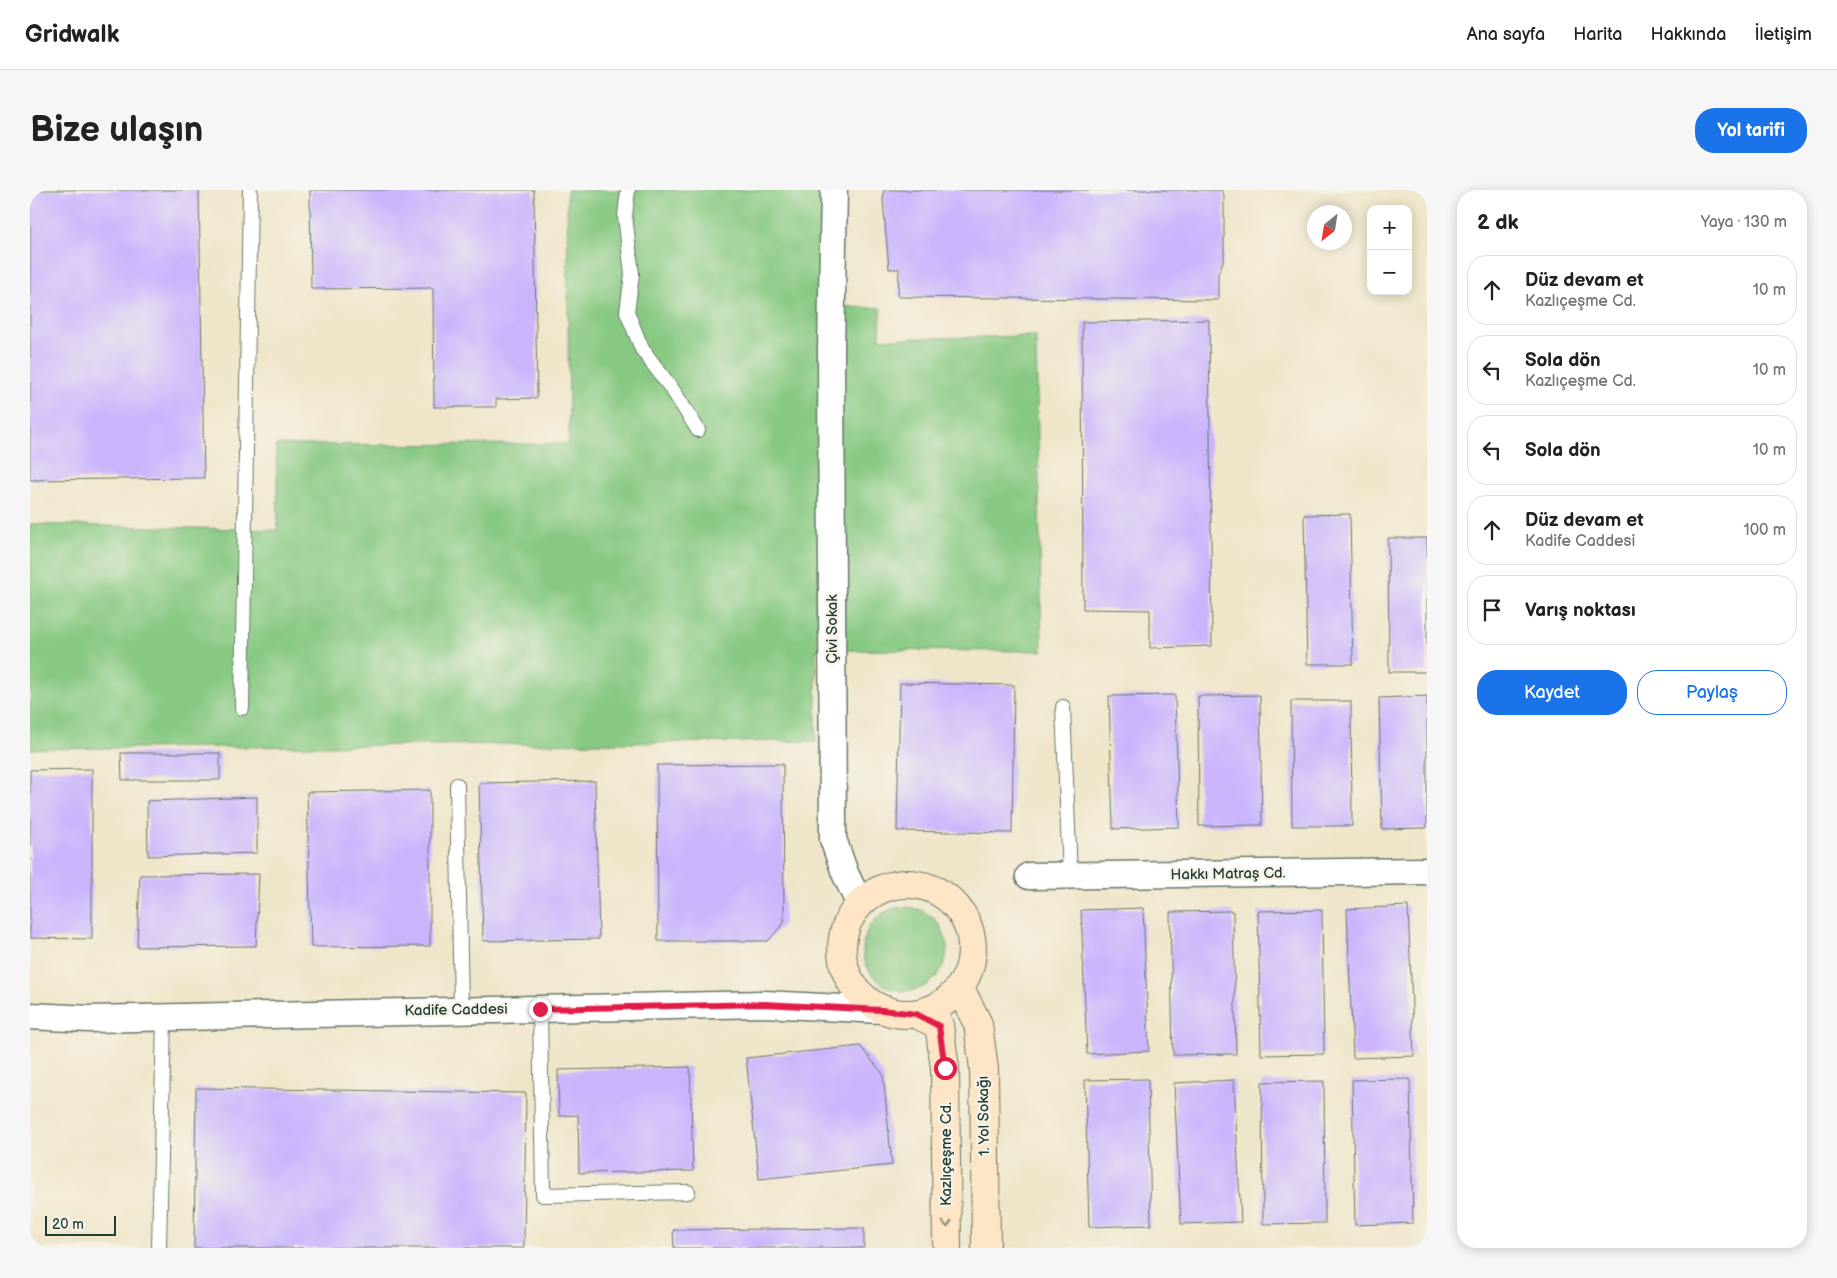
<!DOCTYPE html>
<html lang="tr">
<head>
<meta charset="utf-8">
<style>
  :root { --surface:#fff; --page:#f6f6f6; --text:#222; --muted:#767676; --line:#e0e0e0; --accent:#1a73e8 }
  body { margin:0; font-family:"Balsamiq Sans",sans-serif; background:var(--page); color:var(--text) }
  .controls { position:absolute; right:15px; top:15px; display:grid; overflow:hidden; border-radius:10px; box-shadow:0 2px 12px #0003 }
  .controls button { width:45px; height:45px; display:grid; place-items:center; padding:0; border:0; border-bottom:1px solid var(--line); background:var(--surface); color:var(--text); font:25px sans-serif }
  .compass { position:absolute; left:1277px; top:15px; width:45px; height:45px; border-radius:50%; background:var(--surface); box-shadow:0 2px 12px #0003; rotate:210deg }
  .scale { position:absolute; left:15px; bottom:12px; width:71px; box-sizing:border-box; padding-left:5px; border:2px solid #1f3d34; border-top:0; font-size:14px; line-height:18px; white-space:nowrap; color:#1f3d34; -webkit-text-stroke:4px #f7f3e8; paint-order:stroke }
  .stop { position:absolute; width:15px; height:15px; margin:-11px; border:4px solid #e11d48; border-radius:50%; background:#fff }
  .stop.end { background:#e11d48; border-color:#fff; box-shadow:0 1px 5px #0008 }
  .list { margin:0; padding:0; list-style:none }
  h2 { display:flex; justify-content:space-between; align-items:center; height:65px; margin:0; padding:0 20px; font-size:21px }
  h2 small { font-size:16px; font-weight:400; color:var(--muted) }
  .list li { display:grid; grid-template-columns:32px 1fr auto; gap:15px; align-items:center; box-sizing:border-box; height:70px; margin:0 10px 10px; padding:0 10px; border:1px solid var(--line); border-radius:20px }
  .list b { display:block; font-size:19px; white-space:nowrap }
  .list p { margin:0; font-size:16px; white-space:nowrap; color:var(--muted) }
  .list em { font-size:16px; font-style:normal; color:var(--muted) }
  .actions { display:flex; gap:10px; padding:15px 20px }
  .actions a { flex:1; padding:11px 0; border:1px solid var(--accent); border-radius:20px; text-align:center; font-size:18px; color:var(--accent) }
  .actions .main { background:var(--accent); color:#fff }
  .icon { flex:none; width:28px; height:28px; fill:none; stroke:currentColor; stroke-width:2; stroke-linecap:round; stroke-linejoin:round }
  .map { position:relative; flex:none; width:1397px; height:1058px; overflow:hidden; border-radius:20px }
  header { display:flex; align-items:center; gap:30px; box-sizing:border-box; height:70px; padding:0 25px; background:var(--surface); border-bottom:1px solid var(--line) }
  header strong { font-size:24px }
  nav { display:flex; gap:28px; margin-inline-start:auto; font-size:18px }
  .intro { display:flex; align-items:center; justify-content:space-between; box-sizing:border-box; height:120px; padding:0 30px }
  h1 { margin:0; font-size:35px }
  .button { padding:12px 22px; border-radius:20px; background:var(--accent); color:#fff; font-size:18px; font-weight:700 }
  main { display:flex; gap:30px; padding:0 30px }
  aside { flex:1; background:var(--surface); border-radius:20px; box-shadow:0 2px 12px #0003 }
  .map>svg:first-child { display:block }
  .green { fill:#87c982; stroke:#53835b }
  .building { fill:#cab5fd }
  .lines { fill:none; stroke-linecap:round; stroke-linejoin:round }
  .lane-casing { stroke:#687868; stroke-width:16 }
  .street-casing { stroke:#687868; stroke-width:29 }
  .secondary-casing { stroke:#687868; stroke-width:30 }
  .lane { stroke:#fff; stroke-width:14 }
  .street { stroke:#fff; stroke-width:26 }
  .secondary { stroke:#fde5c5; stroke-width:28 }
  .oneway { stroke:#8e917c }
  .route { stroke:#e11d48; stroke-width:6 }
  .labels { text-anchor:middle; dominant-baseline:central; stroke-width:4.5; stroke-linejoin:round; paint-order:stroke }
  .street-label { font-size:15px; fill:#1f3d34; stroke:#f7f3e8 }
</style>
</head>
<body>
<header>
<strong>Gridwalk</strong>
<nav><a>Ana sayfa</a><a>Harita</a><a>Hakkında</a><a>İletişim</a></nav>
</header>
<div class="intro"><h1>Bize ulaşın</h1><a class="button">Yol tarifi</a></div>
<main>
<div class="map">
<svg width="1397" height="1058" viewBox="0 0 1397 1058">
  <rect width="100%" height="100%" fill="#f7f3e8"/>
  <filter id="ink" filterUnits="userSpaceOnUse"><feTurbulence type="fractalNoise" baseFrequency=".02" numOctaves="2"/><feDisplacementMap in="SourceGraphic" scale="10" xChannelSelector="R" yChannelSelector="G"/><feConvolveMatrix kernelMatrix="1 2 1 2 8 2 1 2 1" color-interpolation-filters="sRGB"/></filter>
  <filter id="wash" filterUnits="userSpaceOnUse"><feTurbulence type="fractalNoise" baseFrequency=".0096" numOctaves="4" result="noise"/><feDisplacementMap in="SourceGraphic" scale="20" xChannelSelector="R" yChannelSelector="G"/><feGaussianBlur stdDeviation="1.12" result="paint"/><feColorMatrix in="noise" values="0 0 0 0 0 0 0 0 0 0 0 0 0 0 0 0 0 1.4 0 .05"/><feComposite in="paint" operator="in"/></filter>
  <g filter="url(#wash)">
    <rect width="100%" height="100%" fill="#efe5c9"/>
    <path class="green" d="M 537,0 L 791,0 L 794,116 L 851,118 L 850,149 L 1006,146 L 1012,461 L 786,460 L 786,551 L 0,559 L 0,334 L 248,340 L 246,255 L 539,254 Z
      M833 759a42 42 0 1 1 84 0a42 42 0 1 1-84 0Z"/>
    <g id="blocks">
      <path class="building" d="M 0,0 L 169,0 L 174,288 L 0,290 Z
        M 280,0 L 504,0 L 507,208 L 466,209 L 466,217 L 404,217 L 403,98 L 281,99 Z
        M 854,0 L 1191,0 L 1194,5 L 1194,69 L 1188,84 L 1188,110 L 868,107 L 869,79 L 859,79 L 853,10 Z
        M 1179,130 L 1182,456 L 1120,458 L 1120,420 L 1053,419 L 1052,132 Z
        M 1320,324 L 1323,474 L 1277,474 L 1274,325 Z
        M 1358,348 L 1397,348 L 1397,482 L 1359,482 Z
        M 870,493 L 984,495 L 982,643 L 867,641 Z
        M 1145,505 L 1149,637 L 1083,639 L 1079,506 Z
        M 1230,505 L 1232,635 L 1169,636 L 1168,506 Z
        M 1397,506 L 1397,638 L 1352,639 L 1349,508 Z
        M 1261,511 L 1321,511 L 1322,636 L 1262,636 Z
        M 91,563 L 190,563 L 190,590 L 92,590 Z
        M 753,574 L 754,733 L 738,751 L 628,751 L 627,575 Z
        M 62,579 L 62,749 L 0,748 L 0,580 Z
        M 565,591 L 569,749 L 453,751 L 449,593 Z
        M 400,600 L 400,756 L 281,757 L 277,602 Z
        M 227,607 L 227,663 L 118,666 L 117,611 Z
        M 229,684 L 226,756 L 107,757 L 110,685 Z
        M 1378,716 L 1384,866 L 1323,868 L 1317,719 Z
        M 1113,718 L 1119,861 L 1057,864 L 1051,720 Z
        M 1292,720 L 1294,864 L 1231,865 L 1228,721 Z
        M 1203,721 L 1206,864 L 1143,865 L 1140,722 Z
        M 830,856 L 853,884 L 862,975 L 729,989 L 716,868 Z
        M 660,877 L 663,981 L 549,983 L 548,925 L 529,926 L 528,880 Z
        M 1118,889 L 1121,1035 L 1059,1037 L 1055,890 Z
        M 1380,889 L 1383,1033 L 1325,1035 L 1322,890 Z
        M 1204,890 L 1211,1032 L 1151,1034 L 1144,893 Z
        M 1294,891 L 1295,1033 L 1233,1034 L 1232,892 Z
        M 166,898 L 496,903 L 494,1058 L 164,1058 Z
        M 834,1038 L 834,1058 L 644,1058 L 643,1040 Z"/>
    </g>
  </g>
  <g filter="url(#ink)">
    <use href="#blocks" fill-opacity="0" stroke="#687868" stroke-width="1"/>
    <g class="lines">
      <g class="lane-casing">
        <path id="lane" d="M 598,0 L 595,26 L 602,84 L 597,122 L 612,159 L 644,202 L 668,240
          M 1033,517 L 1040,686
          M 212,518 L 220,0
          M 427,595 L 431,820
          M 510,819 L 513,1005 L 658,1002
          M 129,1058 L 134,827"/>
      </g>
      <g class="street-casing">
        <path id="street" d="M 804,0 L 801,160 L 803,649 L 815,683 L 829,713
          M 999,686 L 1397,681
          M 0,826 L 60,829 L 734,814 L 852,820"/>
      </g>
      <g class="secondary-casing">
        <path id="secondary" d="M812 759a65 65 0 1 1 130 0a65 65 0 1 1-130 0Z
          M 930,798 L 948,834 L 954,879 L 956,1058
          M 886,824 L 909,835 L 915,878 L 917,1058"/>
      </g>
      <use href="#lane" class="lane"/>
      <use href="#street" class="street"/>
      <use href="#secondary" class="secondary"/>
    </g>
    <defs><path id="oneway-chevron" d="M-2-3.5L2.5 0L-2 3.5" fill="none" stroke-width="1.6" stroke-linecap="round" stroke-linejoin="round" transform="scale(1.25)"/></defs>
    <use class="oneway" href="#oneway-chevron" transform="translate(917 1034) rotate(89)"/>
  </g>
  <g class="lines" filter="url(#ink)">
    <path class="route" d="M 510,819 L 734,814 L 852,820 L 886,824 L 909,836 L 915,878"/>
  </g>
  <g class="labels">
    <g class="street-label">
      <text transform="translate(802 439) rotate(-90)">Çivi Sokak</text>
      <text transform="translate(1198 684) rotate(-1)">Hakkı Matraş Cd.</text>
      <text transform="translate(426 820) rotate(-1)">Kadife Caddesi</text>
      <text transform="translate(954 926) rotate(-91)">1. Yol Sokağı</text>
      <text transform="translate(916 964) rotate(-90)">Kazlıçeşme Cd.</text>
    </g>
  </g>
</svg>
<div class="controls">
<button>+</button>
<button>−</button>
</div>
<svg class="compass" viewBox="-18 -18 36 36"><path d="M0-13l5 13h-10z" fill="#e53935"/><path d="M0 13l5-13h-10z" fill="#767676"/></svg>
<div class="scale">20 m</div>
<div class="stop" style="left:915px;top:878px"></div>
<div class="stop end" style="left:510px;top:819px"></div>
</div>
<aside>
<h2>2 dk<small>Yaya · 130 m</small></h2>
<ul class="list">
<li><svg class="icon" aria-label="ahead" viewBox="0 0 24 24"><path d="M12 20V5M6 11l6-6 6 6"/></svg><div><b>Düz devam et</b><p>Kazlıçeşme Cd.</p></div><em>10 m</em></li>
<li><svg class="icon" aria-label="left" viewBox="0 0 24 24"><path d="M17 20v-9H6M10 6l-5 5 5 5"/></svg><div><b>Sola dön</b><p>Kazlıçeşme Cd.</p></div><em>10 m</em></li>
<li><svg class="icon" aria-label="left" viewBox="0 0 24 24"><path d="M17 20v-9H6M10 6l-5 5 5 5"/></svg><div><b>Sola dön</b></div><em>10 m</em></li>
<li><svg class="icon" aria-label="ahead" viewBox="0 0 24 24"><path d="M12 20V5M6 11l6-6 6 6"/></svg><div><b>Düz devam et</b><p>Kadife Caddesi</p></div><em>100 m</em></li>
<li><svg class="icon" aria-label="arrive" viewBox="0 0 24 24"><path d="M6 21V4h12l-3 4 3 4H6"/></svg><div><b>Varış noktası</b></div></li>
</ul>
<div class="actions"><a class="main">Kaydet</a><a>Paylaş</a></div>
</aside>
</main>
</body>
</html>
